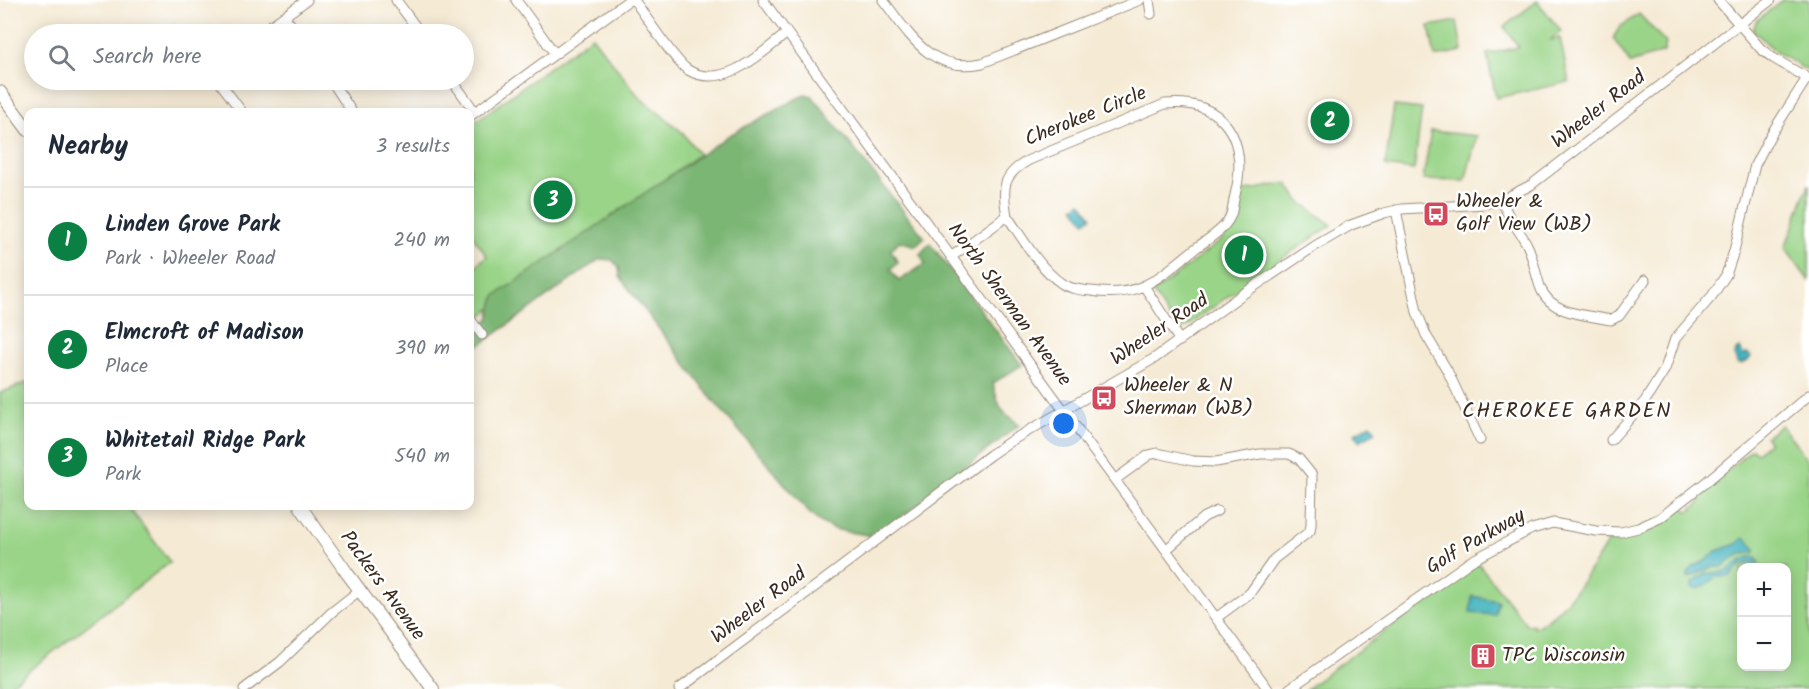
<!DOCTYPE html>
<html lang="en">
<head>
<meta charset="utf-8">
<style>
  :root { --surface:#fff; --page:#f2f2f3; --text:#1f2937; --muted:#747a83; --line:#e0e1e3; --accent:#0b8043 }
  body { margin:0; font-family:Kalam,sans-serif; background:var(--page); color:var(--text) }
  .controls { position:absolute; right:18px; bottom:18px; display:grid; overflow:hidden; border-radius:12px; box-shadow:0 3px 15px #0003 }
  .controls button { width:54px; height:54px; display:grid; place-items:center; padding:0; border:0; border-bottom:2px solid var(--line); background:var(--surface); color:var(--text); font:30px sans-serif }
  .you { position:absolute; left:1064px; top:424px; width:21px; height:21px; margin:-15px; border:4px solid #fff; border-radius:50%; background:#1a73e8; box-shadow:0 0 0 9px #1a73e833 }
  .badge { display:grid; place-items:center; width:39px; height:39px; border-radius:50%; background:var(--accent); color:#fff; font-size:20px; font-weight:700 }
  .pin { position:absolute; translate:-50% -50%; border:3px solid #fff; box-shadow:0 2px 6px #0006 }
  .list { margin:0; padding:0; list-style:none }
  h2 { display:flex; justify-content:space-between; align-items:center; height:78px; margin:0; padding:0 24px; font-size:26px }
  h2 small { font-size:20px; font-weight:400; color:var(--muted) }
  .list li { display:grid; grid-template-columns:39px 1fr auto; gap:18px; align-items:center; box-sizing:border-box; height:108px; padding:0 24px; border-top:2px solid var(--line) }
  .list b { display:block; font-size:22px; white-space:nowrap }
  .list p { margin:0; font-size:20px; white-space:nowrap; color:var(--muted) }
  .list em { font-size:20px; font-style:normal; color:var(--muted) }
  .icon { flex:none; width:33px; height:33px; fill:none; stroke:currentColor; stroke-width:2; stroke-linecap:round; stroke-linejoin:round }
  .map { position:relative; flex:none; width:1809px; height:689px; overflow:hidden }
  .search { position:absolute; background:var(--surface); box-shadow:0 3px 15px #0003; left:24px; top:24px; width:450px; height:66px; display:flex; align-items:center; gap:15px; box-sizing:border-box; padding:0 21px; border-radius:33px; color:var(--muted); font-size:22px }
  .panel { position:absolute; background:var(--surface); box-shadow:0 3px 15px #0003; left:24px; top:108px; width:450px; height:402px; border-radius:12px }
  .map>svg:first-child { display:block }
  .green { fill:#9ad488; stroke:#6a7f53; stroke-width:1.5; fill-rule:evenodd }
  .forest { fill:#7bb674; stroke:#5b7049; stroke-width:1.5 }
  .water { fill:#43b2bd; stroke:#3f6e6e; stroke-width:1.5 }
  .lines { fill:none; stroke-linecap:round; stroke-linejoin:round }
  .minor-casing { stroke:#988a79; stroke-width:11 }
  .major-casing { stroke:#988a79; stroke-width:14 }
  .minor { stroke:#fff; stroke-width:9 }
  .major { stroke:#fff; stroke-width:12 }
  .labels { text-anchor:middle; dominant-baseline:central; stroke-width:5; stroke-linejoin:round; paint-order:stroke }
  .street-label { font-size:20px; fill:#3b2a1e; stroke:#fff }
  .poi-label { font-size:20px; fill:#3b2a1e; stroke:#fff; text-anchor:start }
  .neighbourhood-label { font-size:21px; letter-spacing:1.5px; fill:#3b2a1e; stroke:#fff }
</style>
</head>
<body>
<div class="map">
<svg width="1809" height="689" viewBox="0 0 1809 689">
  <rect width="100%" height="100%" fill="#fff"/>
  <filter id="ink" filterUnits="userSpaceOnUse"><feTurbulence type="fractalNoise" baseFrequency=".0167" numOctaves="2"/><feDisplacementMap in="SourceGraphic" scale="12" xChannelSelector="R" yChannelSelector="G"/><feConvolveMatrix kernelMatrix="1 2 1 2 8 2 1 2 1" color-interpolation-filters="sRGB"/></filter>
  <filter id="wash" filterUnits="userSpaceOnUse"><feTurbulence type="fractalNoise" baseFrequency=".008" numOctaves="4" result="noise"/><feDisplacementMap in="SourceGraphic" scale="24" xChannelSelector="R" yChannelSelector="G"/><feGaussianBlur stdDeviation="1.35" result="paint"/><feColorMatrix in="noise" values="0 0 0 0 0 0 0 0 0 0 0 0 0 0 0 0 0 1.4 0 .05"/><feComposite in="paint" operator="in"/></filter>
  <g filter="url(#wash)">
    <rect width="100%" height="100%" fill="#f5ead4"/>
    <path class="green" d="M 1783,0 L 1809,0 L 1809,72 L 1776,52 L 1753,30 L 1756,21 Z
      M 1537,1 L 1561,31 L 1551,40 L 1560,38 L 1569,82 L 1496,98 L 1487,54 L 1519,47 L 1504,27 Z
      M 1639,14 L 1666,43 L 1664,52 L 1630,63 L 1613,38 L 1620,27 Z
      M 1457,21 L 1462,51 L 1435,57 L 1429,26 Z
      M 592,36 L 639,97 L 681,131 L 699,154 L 477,319 L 470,308 L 470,270 L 487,256 L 470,232 L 470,122 L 480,118 Z
      M 1394,106 L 1422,109 L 1414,170 L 1385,166 Z
      M 1431,131 L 1477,136 L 1465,181 L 1423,180 Z
      M 1287,183 L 1299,201 L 1332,225 L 1263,271 L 1179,332 L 1153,293 L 1223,239 L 1241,192 Z
      M 1809,184 L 1809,281 L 1785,248 Z
      M 28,382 L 28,506 L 128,506 L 170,562 L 5,689 L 0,689 L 0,393 Z
      M 1781,425 L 1809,461 L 1809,689 L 1306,689 L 1478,563 L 1527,625 L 1533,624 L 1534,628 C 1569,610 1590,569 1611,537 C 1639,535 1662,525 1684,507 L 1689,512 L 1701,501 L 1698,496 L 1752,449 L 1757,453 L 1769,442 L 1766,437 ZM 1742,568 L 1786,568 L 1786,666 L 1742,666 Z"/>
    <path class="forest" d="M 805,94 L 812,96 L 924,237 L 916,246 L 899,241 L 891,250 L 898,263 L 890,269 L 899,281 L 925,264 L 920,254 L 930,243 L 1022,365 L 993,383 C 995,392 997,404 1004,412 C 1009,417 1015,419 1019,425 L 889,527 L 872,536 C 845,530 833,534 811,515 L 712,399 L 631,292 L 620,277 L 619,267 L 612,260 L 600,259 L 470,352 L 470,335 L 489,319 L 495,296 L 728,136 Z"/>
    <path class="water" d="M 1081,202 L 1092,217 L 1085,222 L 1074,207 Z
      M 1740,348 L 1743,355 L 1748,354 L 1751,356 C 1749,362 1742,365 1737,363 L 1735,357 L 1736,350 Z
      M 1371,424 L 1376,432 L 1359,441 L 1355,433 Z
      M 1744,538 L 1748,540 L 1756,551 L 1753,553 L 1741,554 L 1722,567 L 1713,567 L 1688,578 L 1688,574 L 1693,567 L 1707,560 L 1716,551 L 1736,544 Z
      M 1750,557 L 1756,558 L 1760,563 L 1742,564 L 1730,576 L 1716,577 L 1704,586 L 1697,589 L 1692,588 L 1692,583 L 1706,574 L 1727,571 L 1743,559 Z
      M 1472,596 L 1498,601 L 1495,615 L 1470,613 Z"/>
  </g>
  <g filter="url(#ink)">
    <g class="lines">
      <g class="minor-casing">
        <path id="minor" d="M 396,0 L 421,34
          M 516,0 L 555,54
          M 634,0 C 645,15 675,62 688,70 C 723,91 762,53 787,33
          M 763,0 L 1268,689
          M 883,0 C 910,35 931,74 982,63 L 1140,0
          M 1149,0 L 1151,14
          M 1718,0 L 1761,49 L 1773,58 L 1809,79
          M 284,16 L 298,34
          M 181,33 L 182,34
          M 259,34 L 307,0
          M 218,80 L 242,112
          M 331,80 L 352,112
          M 452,80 L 475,112
          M 470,116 L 629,0
          M 1502,200 C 1508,221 1521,230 1529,249 C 1534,262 1536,276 1541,289 C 1552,315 1588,315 1611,320 L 1619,316 L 1645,280
          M 1396,210 L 1417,312 L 1426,335 L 1447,370 L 1480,440
          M 951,257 L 1007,216 C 1021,236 1040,269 1061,283 C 1069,289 1081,290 1091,291 C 1142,299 1160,276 1196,248 C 1208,239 1223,231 1230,217 C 1233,211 1233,202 1235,195 C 1249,141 1225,98 1165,104 L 1029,160 C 1002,175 1002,187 1007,216
          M 1144,286 L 1180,341
          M 470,319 L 482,335
          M 1611,440 L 1645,401 L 1665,369 L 1675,339 L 1712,296 L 1726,275 L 1734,251 L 1755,165 L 1770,136 L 1807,78
          M 1116,479 L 1149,455 L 1157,453 L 1193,461 L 1216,462 L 1260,454 L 1289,454 L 1299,459 L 1312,475 L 1311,525 L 1310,531 L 1274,559 L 1250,593 L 1216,618
          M 1167,549 L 1204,517 L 1217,511
          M 244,689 L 280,662 L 332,612 L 360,590
          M 679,689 L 990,455 L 1009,442 L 1155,358 L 1240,296 L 1315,246 L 1351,225 L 1384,213 L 1402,209 L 1484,204 L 1502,200 L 1531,185 L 1771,0
          M 1289,689 L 1471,561 L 1532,529 L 1553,523 L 1596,531 L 1621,532 L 1638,528 L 1660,518 L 1706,482 L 1809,395"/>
      </g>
      <g class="major-casing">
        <path id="major" d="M 0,92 L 28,130
          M 300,506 L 347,573 L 433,689"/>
      </g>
      <use href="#minor" class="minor"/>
      <use href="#major" class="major"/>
    </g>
  </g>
  <defs>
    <g id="bus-square" transform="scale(1.35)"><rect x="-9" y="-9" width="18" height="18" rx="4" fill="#d1495b" stroke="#fff"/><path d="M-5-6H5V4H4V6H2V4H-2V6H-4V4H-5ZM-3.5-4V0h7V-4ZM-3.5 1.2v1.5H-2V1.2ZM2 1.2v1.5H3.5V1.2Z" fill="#fff"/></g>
    <g id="building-square" transform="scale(1.35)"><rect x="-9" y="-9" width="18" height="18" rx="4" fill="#d1495b" stroke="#fff"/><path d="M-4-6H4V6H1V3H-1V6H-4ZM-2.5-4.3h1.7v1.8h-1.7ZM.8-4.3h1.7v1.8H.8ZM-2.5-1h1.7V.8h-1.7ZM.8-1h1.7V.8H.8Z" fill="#fff"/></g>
  </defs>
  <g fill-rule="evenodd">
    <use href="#bus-square" x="1436" y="214"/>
    <use href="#bus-square" x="1104" y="398"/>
    <use href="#building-square" x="1483" y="656"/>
  </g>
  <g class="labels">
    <g class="street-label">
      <text transform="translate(1599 110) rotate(-38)">Wheeler Road</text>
      <text transform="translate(1086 117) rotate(-22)">Cherokee Circle</text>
      <text transform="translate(1009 305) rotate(54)">North Sherman Avenue</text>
      <text transform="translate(1160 330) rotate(-34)">Wheeler Road</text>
      <text transform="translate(1476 542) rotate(-30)">Golf Parkway</text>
      <text transform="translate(382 586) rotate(54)">Packers Avenue</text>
      <text transform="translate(759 606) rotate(-37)">Wheeler Road</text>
    </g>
    <g class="poi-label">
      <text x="1456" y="202">Wheeler &amp;<tspan x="1456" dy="23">Golf View (WB)</tspan></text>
      <text x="1124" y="386">Wheeler &amp; N<tspan x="1124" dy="23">Sherman (WB)</tspan></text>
      <text x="1502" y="656">TPC Wisconsin</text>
    </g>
    <g class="neighbourhood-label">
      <text x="1567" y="411">CHEROKEE GARDEN</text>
    </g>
  </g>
</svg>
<div class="controls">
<button>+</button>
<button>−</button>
</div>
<div class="you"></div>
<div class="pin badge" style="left:1244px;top:255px">1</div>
<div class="pin badge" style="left:1330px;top:121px">2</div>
<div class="pin badge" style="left:553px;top:200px">3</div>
<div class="search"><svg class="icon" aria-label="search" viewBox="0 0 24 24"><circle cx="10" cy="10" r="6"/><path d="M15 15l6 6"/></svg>Search here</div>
<section class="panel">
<h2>Nearby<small>3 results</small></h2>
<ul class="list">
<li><span class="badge">1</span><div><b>Linden Grove Park</b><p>Park · Wheeler Road</p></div><em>240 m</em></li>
<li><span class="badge">2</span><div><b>Elmcroft of Madison</b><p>Place</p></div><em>390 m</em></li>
<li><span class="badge">3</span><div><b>Whitetail Ridge Park</b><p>Park</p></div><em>540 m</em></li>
</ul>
</section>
</div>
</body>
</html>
